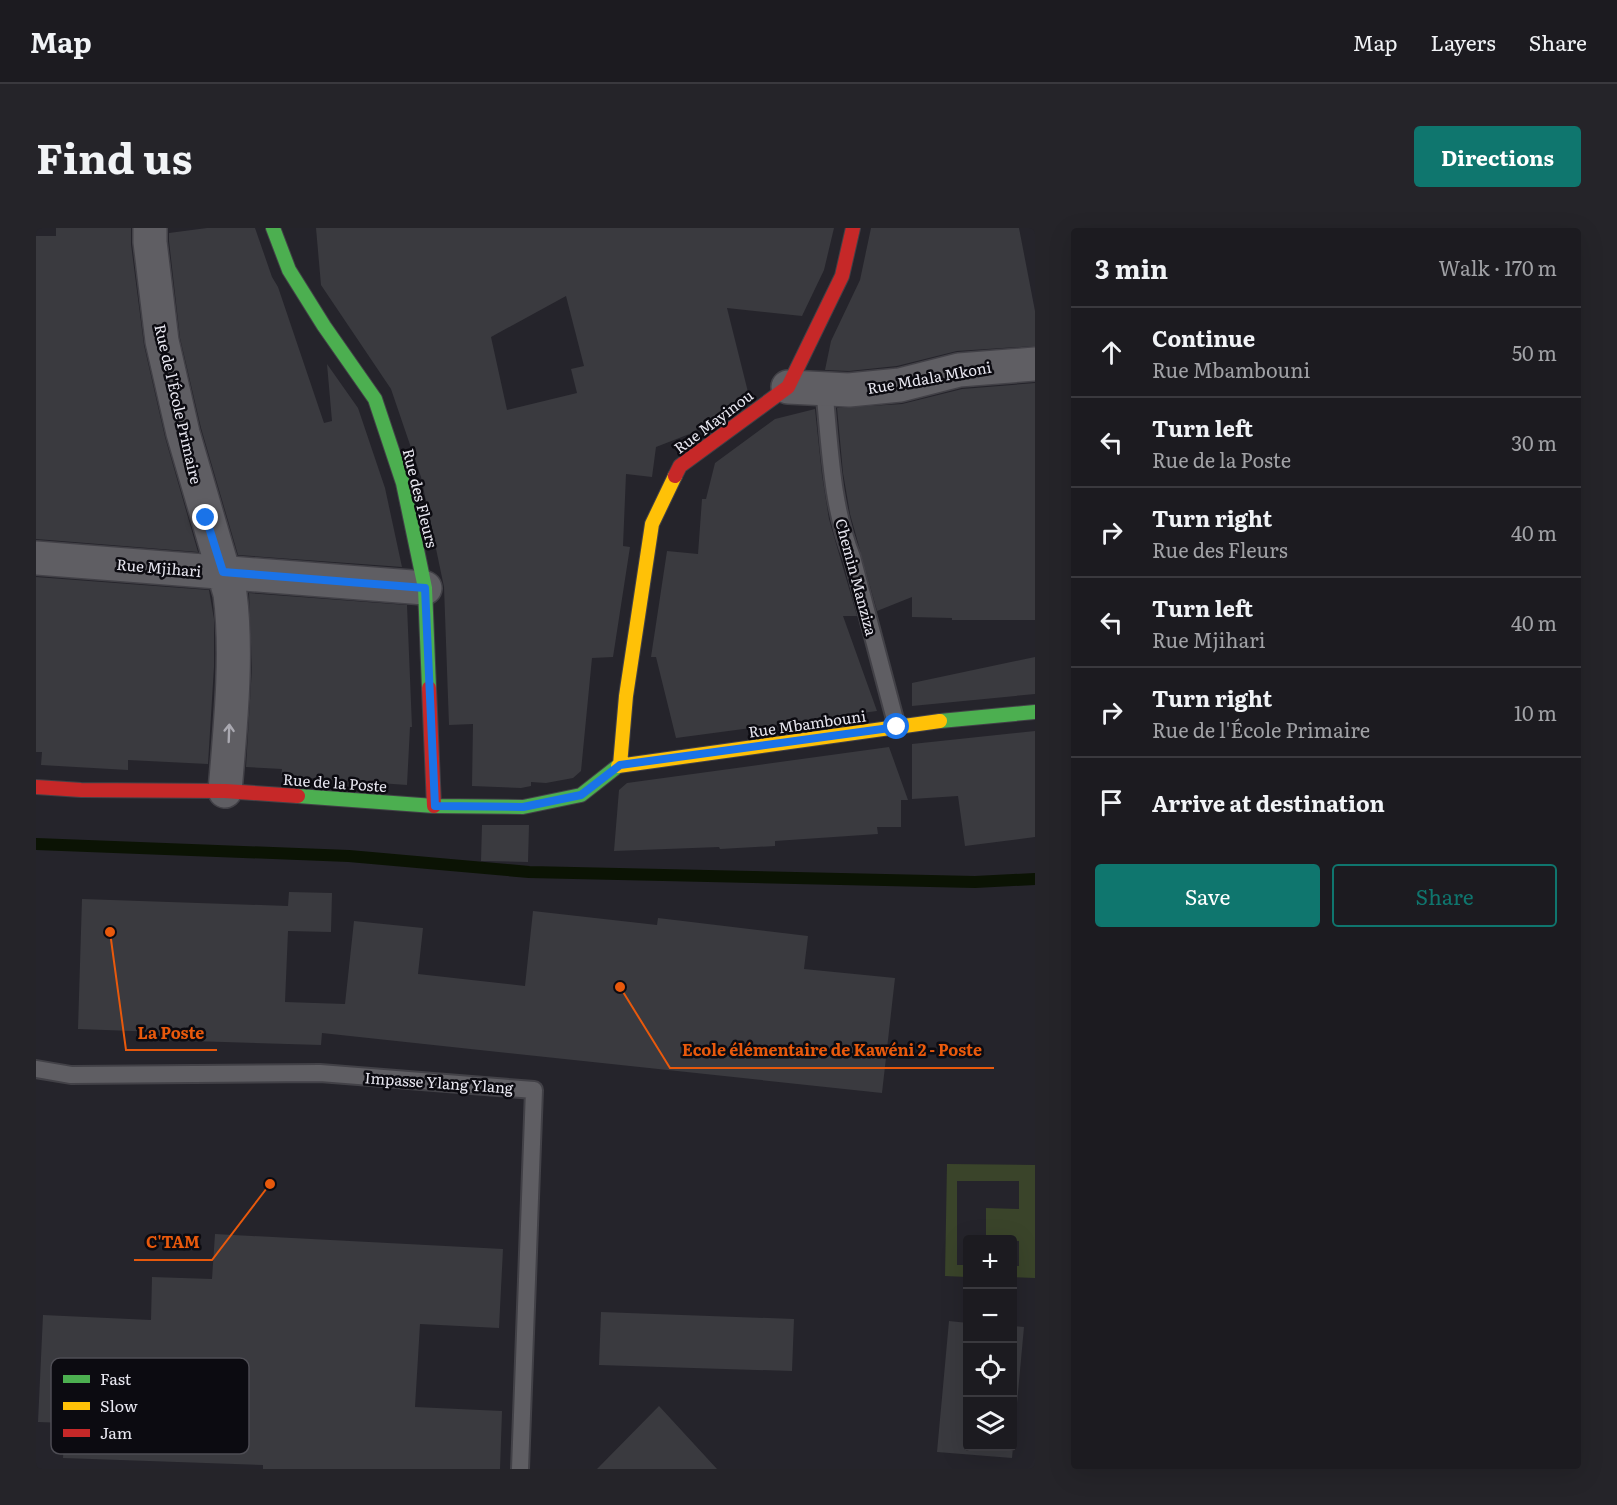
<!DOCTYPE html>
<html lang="en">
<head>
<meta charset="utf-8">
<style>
  :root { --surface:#1c1b20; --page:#252429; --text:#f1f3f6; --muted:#a0a1a5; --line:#3a393e; --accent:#0f766e }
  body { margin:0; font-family:Literata,serif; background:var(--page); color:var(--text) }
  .controls { position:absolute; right:18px; bottom:18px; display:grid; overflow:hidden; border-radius:6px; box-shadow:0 6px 24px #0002 }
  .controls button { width:54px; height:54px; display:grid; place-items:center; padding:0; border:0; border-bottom:2px solid var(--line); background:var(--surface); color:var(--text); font:30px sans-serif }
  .stop { position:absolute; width:18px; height:18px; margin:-14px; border:4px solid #1a73e8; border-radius:50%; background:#fff }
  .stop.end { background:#1a73e8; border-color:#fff; box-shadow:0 2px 6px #0008 }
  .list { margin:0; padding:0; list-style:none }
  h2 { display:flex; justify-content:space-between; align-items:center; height:78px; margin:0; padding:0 24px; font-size:26px }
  h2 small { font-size:20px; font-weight:400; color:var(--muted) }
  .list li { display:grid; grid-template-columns:39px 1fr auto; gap:18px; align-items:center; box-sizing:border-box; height:90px; padding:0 24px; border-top:2px solid var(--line) }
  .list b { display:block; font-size:22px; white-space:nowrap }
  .list p { margin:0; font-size:20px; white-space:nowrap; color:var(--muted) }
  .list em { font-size:20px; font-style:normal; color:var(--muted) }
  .actions { display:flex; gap:12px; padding:18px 24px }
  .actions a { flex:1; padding:14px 0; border:2px solid var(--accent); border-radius:6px; text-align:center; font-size:21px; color:var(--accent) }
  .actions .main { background:var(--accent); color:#fff }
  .icon { flex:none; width:33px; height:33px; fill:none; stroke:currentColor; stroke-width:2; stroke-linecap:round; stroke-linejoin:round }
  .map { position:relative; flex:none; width:999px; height:1241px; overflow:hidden; border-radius:6px }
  header { display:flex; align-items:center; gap:36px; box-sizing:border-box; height:84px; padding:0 30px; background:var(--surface); border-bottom:2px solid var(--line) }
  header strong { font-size:28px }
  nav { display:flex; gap:33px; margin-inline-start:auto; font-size:21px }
  .intro { display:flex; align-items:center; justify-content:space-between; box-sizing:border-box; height:144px; padding:0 36px }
  h1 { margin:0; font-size:42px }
  .button { padding:15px 27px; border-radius:6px; background:var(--accent); color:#fff; font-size:21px; font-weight:700 }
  main { display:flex; gap:36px; padding:0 36px }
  aside { flex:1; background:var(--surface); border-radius:6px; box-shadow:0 6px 24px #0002 }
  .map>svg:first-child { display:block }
  .green { fill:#3a442a }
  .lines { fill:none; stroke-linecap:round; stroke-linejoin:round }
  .stream { stroke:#0b1304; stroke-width:12 }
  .building { fill:#3a3a3f; fill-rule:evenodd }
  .lane-casing { stroke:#424147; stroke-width:20 }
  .street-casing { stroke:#424147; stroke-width:36 }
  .fast-casing { stroke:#424147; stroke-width:16 }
  .slow-casing { stroke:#424147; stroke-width:16 }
  .jam-casing { stroke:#424147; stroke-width:16 }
  .lane { stroke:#5f5e63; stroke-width:16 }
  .street { stroke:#5f5e63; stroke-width:33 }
  .fast { stroke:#4caf50; stroke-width:14 }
  .slow { stroke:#ffc107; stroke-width:14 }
  .jam { stroke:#c62828; stroke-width:14 }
  .oneway { stroke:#aaa9b1 }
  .route { stroke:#1a73e8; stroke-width:8 }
  .labels { text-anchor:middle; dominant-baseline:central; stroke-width:5; stroke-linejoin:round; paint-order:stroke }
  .street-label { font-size:15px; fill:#e8e7f0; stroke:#0c0b11 }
  .key { fill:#0c0b11; stroke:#4e4d54; stroke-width:1.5 }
  .key-label { font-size:16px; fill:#e8e7f0 }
  .leader { fill:none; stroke:#e8590c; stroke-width:2 }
  .callout-dot { fill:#e8590c; stroke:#0c0b11; stroke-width:2 }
  .callout-label { font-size:16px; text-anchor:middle; font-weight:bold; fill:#e8590c; stroke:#0c0b11; stroke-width:5; stroke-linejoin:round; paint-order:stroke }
</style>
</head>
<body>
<header>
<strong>Map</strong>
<nav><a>Map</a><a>Layers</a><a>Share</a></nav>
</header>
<div class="intro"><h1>Find us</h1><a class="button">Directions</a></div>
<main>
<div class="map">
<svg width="999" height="1241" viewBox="0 0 999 1241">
  <rect width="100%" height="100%" fill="#25242b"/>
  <path class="green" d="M 911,936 L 999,937 L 999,1050 L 977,1049 L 977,1038 L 983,1038 L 983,1013 L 950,1011 L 950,980 L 983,981 L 983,953 L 921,953 L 921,1037 L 931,1037 L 931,1049 L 909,1048 Z"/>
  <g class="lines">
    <path class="stream" d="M 0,616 L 313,628 L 493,644 L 939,654 L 999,651"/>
  </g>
  <path class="building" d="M 20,0 L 95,0 L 95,16 L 108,117 L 129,209 L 162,324 L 0,311 L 0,8 L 20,8 Z
    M 171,0 L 219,0 L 236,49 L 242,59 L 288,195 L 296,193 L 291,136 L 322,180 L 349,260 L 366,339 L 202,327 L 165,200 L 144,110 L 133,13 L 133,5 Z
    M 280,0 L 798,0 L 788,42 L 766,88 L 691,80 L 712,164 L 656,205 L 620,219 L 616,249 L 590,246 L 587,318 L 594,319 L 577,429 L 556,430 L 545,543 L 537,550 L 510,555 L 495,554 L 495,558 L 485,560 L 436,558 L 437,496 L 413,497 L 408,359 L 385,249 L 355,161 L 285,57 ZM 530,68 L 548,138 L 535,141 L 541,165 L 471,182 L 455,109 Z
    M 835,0 L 983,0 L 999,83 L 999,118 L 921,123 L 861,138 L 813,143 L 789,142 L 795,113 L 824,52 Z
    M 999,155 L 999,392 L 916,392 L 916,390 L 876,389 L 876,369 L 841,383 L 814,286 L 807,245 L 801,180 L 866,176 L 926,161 Z
    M 779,181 L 786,247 L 793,291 L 821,388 L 807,388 L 841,483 L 640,510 L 620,429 L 615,429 L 631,323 L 662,326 L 666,271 L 670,271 L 679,235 L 739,191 Z
    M 0,349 L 173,362 L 178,391 L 178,439 L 172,536 L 92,532 L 92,542 L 5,537 L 6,524 L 0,524 Z
    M 213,365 L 371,377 L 376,499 L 374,499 L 371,557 L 245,548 L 246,541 L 210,539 L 216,439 Z
    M 999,429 L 999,466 L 876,478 L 876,455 Z
    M 999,503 L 999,609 L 929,618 L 922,568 L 876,571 L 876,516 Z
    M 853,519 L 872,572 L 865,572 L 865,599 L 841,599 L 842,606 L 739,613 L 739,618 L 684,621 L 683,619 L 578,623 L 583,562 L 591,555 Z
    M 446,597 L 493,597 L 492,634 L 445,633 Z
    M 253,664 L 296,665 L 295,704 L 252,703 L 249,774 L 309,776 L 318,693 L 387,700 L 382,746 L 489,758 L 497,683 L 621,697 L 622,690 L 772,708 L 768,741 L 859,750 L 846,865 L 286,805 L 285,817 L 123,812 L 123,804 L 42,801 L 46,671 L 252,678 Z
    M 179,1006 L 467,1021 L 463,1100 L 384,1096 L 379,1179 L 466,1183 L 464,1241 L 227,1241 L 227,1237 L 27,1230 L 29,1195 L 2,1194 L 7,1087 L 115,1092 L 116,1049 L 176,1051 Z
    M 565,1084 L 758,1091 L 756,1143 L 563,1137 Z
    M 913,1093 L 932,1095 L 932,1218 L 976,1218 L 976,1098 L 988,1099 L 976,1230 L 901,1224 Z
    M 623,1178 L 681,1241 L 561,1241 Z"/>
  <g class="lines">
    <g class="lane-casing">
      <path id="lane" d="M 788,160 C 794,216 795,277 816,329 L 861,499
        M 0,841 L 35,847 L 284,845 L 498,862 L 484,1241"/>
    </g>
    <g class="street-casing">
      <path id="street" d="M 114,0 L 114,14 L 126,113 L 147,205 L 194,366 C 202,427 194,502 189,563
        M 752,159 L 813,162 L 864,157 L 923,142 L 999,136
        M 0,330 L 389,360"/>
    </g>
    <g class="fast-casing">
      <path id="fast" d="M 237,0 L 253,42 L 288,98 L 339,171 L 367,255 L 389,360 L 393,460
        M 904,493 L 999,484
        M 262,568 L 398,578 L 487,579 L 545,567 L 582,538"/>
    </g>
    <g class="slow-casing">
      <path id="slow" d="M 584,537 L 590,468 L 616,296 L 639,248
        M 582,538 L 904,493"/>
    </g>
    <g class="jam-casing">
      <path id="jam" d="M 639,248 L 644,238 L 752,159 L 806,48 L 817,0
        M 393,460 L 398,578
        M 0,559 L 45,562 L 189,563 L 262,568"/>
    </g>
    <use href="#lane" class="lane"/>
    <use href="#street" class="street"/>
    <use href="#fast" class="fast"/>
    <use href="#slow" class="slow"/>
    <use href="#jam" class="jam"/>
  </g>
  <defs><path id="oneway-shaft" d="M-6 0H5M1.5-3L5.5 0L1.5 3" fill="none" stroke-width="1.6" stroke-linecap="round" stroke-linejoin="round" transform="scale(1.5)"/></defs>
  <use class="oneway" href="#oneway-shaft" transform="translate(193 505) rotate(-88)"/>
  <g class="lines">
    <path class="route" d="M 170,290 L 187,344 L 389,360 L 399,578 L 487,579 L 545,567 L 584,537 L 861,499"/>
  </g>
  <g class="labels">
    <g class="street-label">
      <text transform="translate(893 149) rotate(-10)">Rue Mdala Mkoni</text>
      <text transform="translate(143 176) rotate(77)">Rue de l'École Primaire</text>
      <text transform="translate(677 193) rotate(-37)">Rue Mayinou</text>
      <text transform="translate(385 270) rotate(76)">Rue des Fleurs</text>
      <text transform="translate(123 339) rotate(5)">Rue Mjihari</text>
      <text transform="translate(821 349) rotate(75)">Chemin Manziza</text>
      <text transform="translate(771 495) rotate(-8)">Rue Mbambouni</text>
      <text transform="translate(299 554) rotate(4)">Rue de la Poste</text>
      <text transform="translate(403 854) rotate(4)">Impasse Ylang Ylang</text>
    </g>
  </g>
  <rect x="15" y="1130" width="198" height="96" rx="9" class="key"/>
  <rect x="27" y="1147" width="27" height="8" fill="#4caf50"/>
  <rect x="27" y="1174" width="27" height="8" fill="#ffc107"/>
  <rect x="27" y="1201" width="27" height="8" fill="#c62828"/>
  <g class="key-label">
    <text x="64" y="1157">Fast</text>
    <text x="64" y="1184">Slow</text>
    <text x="64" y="1211">Jam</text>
  </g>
  <path class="leader" d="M74 704L90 822H181M584 759L634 840H958M234 956L176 1032H98"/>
  <g class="callout-dot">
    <circle cx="74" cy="704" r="6"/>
    <circle cx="584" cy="759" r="6"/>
    <circle cx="234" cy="956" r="6"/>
  </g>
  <g class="callout-label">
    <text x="135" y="811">La Poste</text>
    <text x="796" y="828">Ecole élémentaire de Kawéni 2 - Poste</text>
    <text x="137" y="1020">C'TAM</text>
  </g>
</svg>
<div class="controls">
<button>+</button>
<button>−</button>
<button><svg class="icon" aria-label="locate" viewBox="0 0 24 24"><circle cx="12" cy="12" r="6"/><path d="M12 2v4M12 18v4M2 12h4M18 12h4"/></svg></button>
<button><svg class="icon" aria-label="layers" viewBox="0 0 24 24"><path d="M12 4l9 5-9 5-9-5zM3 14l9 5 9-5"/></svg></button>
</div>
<div class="stop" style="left:861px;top:499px"></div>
<div class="stop end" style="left:170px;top:290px"></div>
</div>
<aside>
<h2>3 min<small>Walk · 170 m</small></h2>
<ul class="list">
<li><svg class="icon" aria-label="ahead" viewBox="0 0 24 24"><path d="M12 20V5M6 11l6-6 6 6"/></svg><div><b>Continue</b><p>Rue Mbambouni</p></div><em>50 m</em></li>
<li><svg class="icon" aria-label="left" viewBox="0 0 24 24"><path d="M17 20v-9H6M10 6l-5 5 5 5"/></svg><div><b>Turn left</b><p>Rue de la Poste</p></div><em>30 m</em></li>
<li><svg class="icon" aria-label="right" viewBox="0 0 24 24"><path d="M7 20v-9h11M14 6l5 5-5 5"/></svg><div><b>Turn right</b><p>Rue des Fleurs</p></div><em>40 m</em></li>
<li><svg class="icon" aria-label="left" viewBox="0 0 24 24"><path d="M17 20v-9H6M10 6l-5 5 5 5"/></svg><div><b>Turn left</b><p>Rue Mjihari</p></div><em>40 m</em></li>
<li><svg class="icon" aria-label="right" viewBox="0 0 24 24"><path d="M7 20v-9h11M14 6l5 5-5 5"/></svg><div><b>Turn right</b><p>Rue de l'École Primaire</p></div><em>10 m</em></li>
<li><svg class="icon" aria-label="arrive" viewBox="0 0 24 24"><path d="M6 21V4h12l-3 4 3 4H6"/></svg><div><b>Arrive at destination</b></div></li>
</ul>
<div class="actions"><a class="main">Save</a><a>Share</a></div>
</aside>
</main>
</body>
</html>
